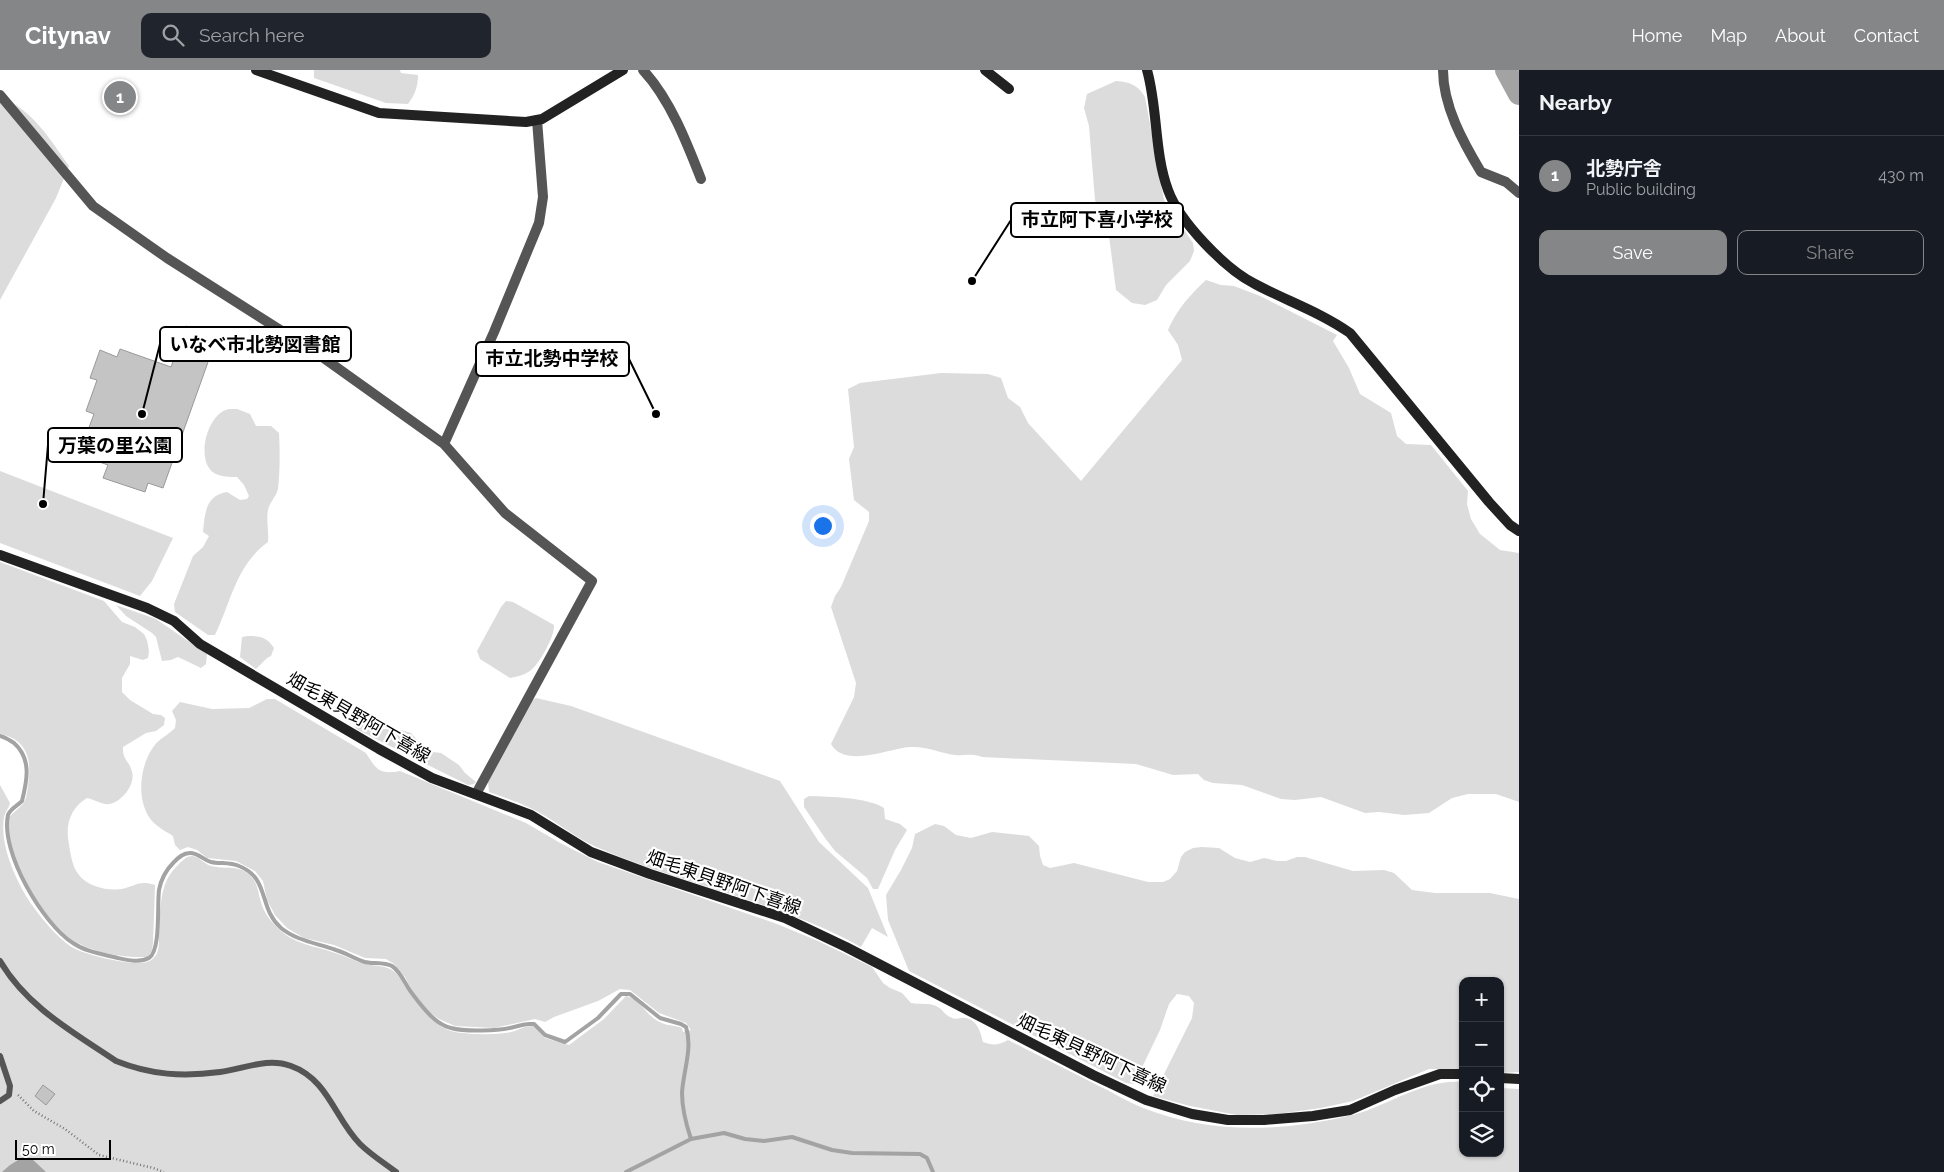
<!DOCTYPE html>
<html lang="en">
<head>
<meta charset="utf-8">
<style>
  :root { --surface:#171b24; --page:#20242c; --text:#f1f3f6; --muted:#9ea1a6; --line:#363941; --accent:#858687 }
  body { margin:0; font-family:Raleway,"Noto Sans JP",sans-serif; background:var(--page); color:var(--text) }
  .controls { position:absolute; right:15px; bottom:15px; display:grid; overflow:hidden; border-radius:10px; box-shadow:0 1px 4px #0004 }
  .controls button { width:45px; height:45px; display:grid; place-items:center; padding:0; border:0; border-bottom:1px solid var(--line); background:var(--surface); color:var(--text); font:25px sans-serif }
  .scale { position:absolute; left:15px; bottom:12px; width:96px; box-sizing:border-box; padding-left:5px; border:2px solid #000; border-top:0; font-size:14px; line-height:18px; white-space:nowrap; color:#000; -webkit-text-stroke:4px #fff; paint-order:stroke }
  .you { position:absolute; left:822px; top:455px; width:18px; height:18px; margin:-12px; border:4px solid #fff; border-radius:50%; background:#1a73e8; box-shadow:0 0 0 8px #1a73e833 }
  .badge { display:grid; place-items:center; width:32px; height:32px; border-radius:50%; background:var(--accent); color:#fff; font-size:16px; font-weight:700 }
  .pin { position:absolute; translate:-50% -50%; border:2px solid #fff; box-shadow:0 1px 5px #0006 }
  .list { margin:0; padding:0; list-style:none }
  h2 { display:flex; justify-content:space-between; align-items:center; height:65px; margin:0; padding:0 20px; font-size:21px }
  h2 small { font-size:16px; font-weight:400; color:var(--muted) }
  .list li { display:grid; grid-template-columns:32px 1fr auto; gap:15px; align-items:center; box-sizing:border-box; height:80px; padding:0 20px; border-top:1px solid var(--line) }
  .list b { display:block; font-size:19px; white-space:nowrap }
  .list p { margin:0; font-size:16px; white-space:nowrap; color:var(--muted) }
  .list em { font-size:16px; font-style:normal; color:var(--muted) }
  .actions { display:flex; gap:10px; padding:15px 20px }
  .actions a { flex:1; padding:11px 0; border:1px solid var(--accent); border-radius:10px; text-align:center; font-size:18px; color:var(--accent) }
  .actions .main { background:var(--accent); color:#fff }
  .icon { flex:none; width:28px; height:28px; fill:none; stroke:currentColor; stroke-width:2; stroke-linecap:round; stroke-linejoin:round }
  .map { position:relative; flex:none; width:1519px; height:1102px; overflow:hidden }
  header { display:flex; align-items:center; gap:30px; box-sizing:border-box; height:70px; padding:0 25px; background:var(--accent); color:#fff }
  header strong { font-size:24px }
  nav { display:flex; gap:28px; margin-inline-start:auto; font-size:18px }
  .search { width:350px; height:45px; background:var(--page); display:flex; align-items:center; gap:12px; box-sizing:border-box; padding:0 18px; border-radius:10px; color:var(--muted); font-size:19px }
  main { display:flex }
  aside { flex:1; background:var(--surface) }
  .map>svg:first-child { display:block }
  .green { fill:#dcdcdc }
  .water { fill:#a3a3a3 }
  .lines { fill:none; stroke-linecap:round; stroke-linejoin:round }
  .stream { stroke:#a3a3a3; stroke-width:4 }
  .river { stroke:#a3a3a3; stroke-width:22 }
  .building { fill:#c4c4c4; stroke:#999 }
  .path { stroke:#777; stroke-width:2.5; stroke-dasharray:1 2.5; stroke-linecap:butt }
  .lane { stroke:#555; stroke-width:6 }
  .street { stroke:#555; stroke-width:10 }
  .secondary { stroke:#222; stroke-width:10 }
  .labels { text-anchor:middle; dominant-baseline:central; stroke-width:4.5; stroke-linejoin:round; paint-order:stroke }
  .street-label { font-size:18px; fill:#000; stroke:#fff }
  .leader { fill:none; stroke:#000; stroke-width:2 }
  .callout-dot { fill:#000; stroke:#fff; stroke-width:2 }
  .callout { fill:#fff; stroke:#000; stroke-width:2 }
  .callout-label { font-size:19px; text-anchor:middle; font-weight:bold; fill:#000 }
</style>
</head>
<body>
<header>
<strong>Citynav</strong>
<div class="search"><svg class="icon" aria-label="search" viewBox="0 0 24 24"><circle cx="10" cy="10" r="6"/><path d="M15 15l6 6"/></svg>Search here</div>
<nav><a>Home</a><a>Map</a><a>About</a><a>Contact</a></nav>
</header>
<main>
<div class="map">
<svg width="1519" height="1102" viewBox="0 0 1519 1102">
  <rect width="100%" height="100%" fill="#fff"/>
  <path class="green" d="M 314,0 L 400,0 L 401,3 L 418,5 C 418,16 415,25 408,34 L 386,33 L 314,8 Z
    M 1116,11 C 1130,12 1138,15 1145,27 L 1164,130 L 1193,173 L 1194,181 L 1190,191 L 1166,215 L 1157,230 L 1145,235 L 1132,233 L 1116,220 L 1109,166 L 1095,130 L 1089,56 L 1084,38 L 1087,24 Z
    M 0,27 C 32,39 50,69 69,96 L 56,128 L 0,230 Z
    M 1206,210 L 1221,215 L 1234,216 L 1260,226 L 1337,265 L 1333,271 L 1349,298 L 1360,324 L 1391,343 L 1397,366 L 1406,374 L 1431,375 L 1468,421 L 1467,434 L 1471,449 L 1480,464 L 1500,480 L 1519,483 L 1519,732 L 1496,724 L 1468,724 L 1452,728 L 1429,743 L 1404,745 L 1379,742 L 1365,743 L 1321,727 L 1295,730 L 1281,729 L 1242,715 L 1213,713 L 1204,710 L 1198,704 L 1173,705 L 1136,694 L 982,687 C 970,683 966,686 955,685 C 940,683 926,676 910,677 C 890,678 845,699 831,674 L 854,627 L 856,613 L 831,537 L 835,526 L 841,517 L 869,451 L 869,442 L 854,430 L 849,389 L 854,377 L 848,319 L 860,313 L 941,303 L 988,304 L 1001,308 L 1008,328 L 1020,337 L 1028,353 L 1081,411 L 1182,290 L 1178,275 L 1168,260 C 1177,239 1190,225 1206,210 Z
    M 229,339 L 237,339 L 250,344 L 256,356 L 271,356 L 279,363 C 280,381 280,401 278,419 C 276,427 269,433 268,440 C 266,449 269,461 268,472 C 236,495 231,532 215,565 L 208,565 L 175,542 L 174,534 L 193,486 L 203,477 L 209,466 L 203,462 C 205,443 205,426 227,422 L 240,430 L 247,429 L 249,426 L 244,415 L 237,407 C 230,407 221,407 214,403 C 195,390 207,343 229,339 Z
    M 0,401 L 173,468 L 152,511 L 140,526 L 0,473 Z
    M 0,492 L 104,531 L 122,552 L 135,557 L 144,564 L 147,570 L 149,581 L 148,588 L 143,590 L 130,586 L 130,594 L 122,608 L 122,622 L 130,630 L 153,644 L 161,645 L 165,648 L 164,655 L 156,661 L 146,663 L 123,677 C 122,690 130,691 132,702 C 136,715 119,736 105,734 C 99,733 93,729 87,728 C 73,736 66,751 68,768 C 70,779 71,796 79,805 C 88,817 108,821 122,819 C 136,816 139,810 155,815 L 153,873 L 152,880 L 148,887 C 124,888 95,883 74,871 C 46,853 10,795 8,762 C 8,757 9,752 9,747 L 23,734 L 26,728 C 31,701 35,671 0,664 Z
    M 506,531 L 513,532 L 554,555 C 555,566 539,595 530,601 C 524,605 516,607 510,608 L 480,589 L 477,581 L 501,537 Z
    M 116,535 L 156,549 L 207,584 L 206,594 L 201,598 L 178,587 L 171,590 L 162,591 L 156,567 L 152,563 L 126,546 Z
    M 248,566 C 260,566 267,567 274,578 L 271,586 L 267,588 L 256,599 L 240,587 L 242,567 Z
    M 536,628 L 571,636 L 780,711 L 819,772 L 868,818 L 888,867 L 872,858 L 861,877 C 777,830 681,815 594,776 C 571,765 551,747 528,737 C 516,731 502,727 489,722 L 488,712 L 530,632 Z
    M 267,629 L 275,629 L 366,683 C 376,699 379,705 400,701 L 526,753 L 562,774 L 598,792 L 777,854 L 818,871 L 872,897 L 883,913 L 890,918 L 902,923 L 911,933 C 920,935 930,932 938,937 C 943,940 945,945 950,947 C 957,951 959,947 965,948 C 977,949 981,963 983,972 C 993,976 999,975 1008,970 C 1038,985 1069,1001 1099,1016 C 1114,1023 1128,1032 1143,1038 C 1210,1064 1279,1062 1348,1046 C 1386,1038 1422,1008 1463,1012 L 1463,1083 L 1500,1083 L 1500,1018 L 1519,1019 L 1519,1102 L 0,1102 L 0,715 L 10,733 C 9,738 5,742 4,747 C 0,771 11,798 22,819 C 31,836 53,864 70,876 C 84,885 130,896 147,892 C 151,891 153,889 156,885 C 159,880 159,872 159,866 C 161,841 158,814 177,796 C 182,791 186,786 193,786 C 200,787 204,794 211,796 C 221,799 231,796 242,800 C 257,807 257,818 261,832 C 264,844 272,853 281,861 C 297,875 316,876 335,883 C 345,886 355,891 365,894 C 373,896 384,895 392,900 C 401,906 404,917 411,925 C 423,939 433,955 451,961 C 466,965 496,965 511,962 C 519,960 524,956 533,956 L 545,968 L 569,975 L 604,949 L 626,926 C 641,929 647,948 662,953 C 668,956 675,955 682,958 L 683,962 L 691,960 L 686,953 L 659,943 L 630,920 L 620,919 L 598,931 L 554,947 L 545,952 L 535,949 L 494,958 L 455,956 L 439,949 L 428,941 L 411,919 L 405,907 L 394,894 L 386,889 L 365,888 L 334,875 L 304,868 L 287,858 L 275,845 L 267,830 L 263,811 L 255,801 L 236,791 L 207,788 L 197,780 L 188,777 L 180,780 L 175,775 L 173,766 C 167,762 159,758 154,753 C 135,734 139,696 154,676 C 159,669 168,665 175,658 L 176,650 L 172,641 L 180,632 L 212,639 L 249,638 Z
    M 362,652 L 380,659 L 398,659 L 411,663 L 421,674 L 433,682 L 441,683 L 459,695 L 465,703 L 476,712 L 474,714 L 468,715 L 358,660 L 354,656 L 357,653 Z
    M 809,726 C 830,727 867,727 884,738 L 885,749 L 900,754 L 907,760 L 895,780 L 878,819 L 873,819 L 867,808 L 835,781 L 825,768 L 804,737 L 804,729 Z
    M 935,754 L 944,756 L 956,765 L 971,768 L 992,762 L 1029,766 L 1039,776 L 1040,786 L 1043,795 L 1050,798 L 1074,793 L 1148,812 L 1163,812 L 1170,809 L 1177,801 L 1181,787 L 1185,782 L 1193,778 L 1201,777 L 1219,778 L 1235,788 L 1250,792 L 1264,788 L 1277,791 L 1286,791 L 1297,787 L 1305,787 L 1353,801 L 1384,800 L 1394,803 L 1412,820 L 1435,823 L 1490,823 L 1519,829 L 1519,1002 L 1500,1003 L 1500,911 L 1463,911 L 1463,999 L 1429,999 L 1353,1031 L 1321,1038 L 1277,1044 L 1237,1045 L 1190,1036 L 1153,1026 L 1192,948 L 1194,933 L 1189,926 L 1177,924 L 1169,934 L 1160,960 L 1134,1014 L 1126,1013 L 909,901 L 888,850 L 886,825 L 901,800 L 912,778 L 915,764 Z"/>
  <path class="water" d="M 23,1087 L 31,1088 L 46,1102 L 2,1102 L 10,1095 Z"/>
  <g class="lines">
    <path class="stream" d="M 0,666 C 5,667 9,670 14,673 C 32,689 27,711 22,731 C 17,736 10,739 8,745 C 0,782 43,854 73,873 C 86,882 102,884 118,888 C 127,890 140,893 149,888 C 161,881 157,834 159,820 C 161,809 166,800 174,792 C 178,788 183,783 190,783 C 199,783 203,790 211,792 C 220,794 230,792 239,796 C 270,808 258,838 281,858 C 297,871 317,873 336,880 C 346,883 355,889 365,892 C 373,894 384,892 392,896 C 401,902 405,914 411,922 C 421,935 434,954 451,958 C 465,962 499,961 514,957 C 519,956 524,954 529,954 L 534,954 L 545,965 L 565,972 L 598,948 L 621,924 L 630,924 L 660,948 L 681,954 L 686,957 C 693,978 683,1002 682,1023 C 682,1039 686,1054 691,1069 L 724,1063 L 745,1069 L 764,1071 L 792,1067 L 832,1080 L 852,1083 L 920,1084 L 927,1088 L 933,1102
      M 626,1102 L 691,1069"/>
    <path class="river" d="M 1506,0 L 1519,24"/>
  </g>
  <path class="building" d="M 186,256 L 217,267 L 163,418 L 148,413 L 145,422 L 103,408 L 108,395 L 91,389 L 93,384 L 81,379 L 94,344 L 86,341 L 97,310 L 90,308 L 100,280 L 117,287 L 120,279 L 171,297 Z
    M 43,1015 L 55,1024 L 46,1035 L 35,1026 Z"/>
  <g class="lines">
    <path class="path" d="M 18,1025 L 34,1041 L 65,1059 L 99,1085 L 153,1098 L 164,1102"/>
    <path class="lane" d="M 0,891 C 27,937 73,962 116,991 C 151,1005 183,1007 220,1002 C 244,999 267,987 291,996 C 328,1009 335,1049 360,1074 C 370,1084 384,1093 396,1102
      M 0,986 L 10,1016 L 9,1025 L 0,1031"/>
    <path class="street" d="M 643,0 C 670,29 687,73 701,109
      M 1443,0 C 1443,36 1463,72 1481,102 L 1506,112 L 1519,123
      M 0,25 L 93,136 L 167,188 L 318,284 L 444,374 L 505,443 L 592,511 L 476,724
      M 444,374 L 494,262 L 539,153 L 543,127 L 537,50"/>
    <path class="secondary" d="M 256,0 L 379,43 L 526,52 L 542,49 L 623,0
      M 985,0 L 1009,19
      M 1147,0 C 1158,39 1154,82 1168,120 C 1179,151 1225,199 1255,214 C 1287,231 1320,242 1350,263 L 1489,432 L 1510,455 L 1519,461
      M 0,485 L 147,538 L 174,551 L 200,574 L 379,679 L 432,708 L 531,745 L 591,782 L 650,804 L 785,848 L 846,877 L 1093,1005 L 1146,1030 L 1192,1044 L 1228,1050 L 1264,1050 L 1313,1046 L 1350,1040 L 1395,1020 L 1440,1004 L 1463,1004
      M 1500,1008 L 1519,1009"/>
  </g>
  <g class="labels">
    <g class="street-label">
      <text transform="translate(359 647) rotate(30)">畑毛東貝野阿下喜線</text>
      <text transform="translate(724 812) rotate(19)">畑毛東貝野阿下喜線</text>
      <text transform="translate(1092 983) rotate(25)">畑毛東貝野阿下喜線</text>
    </g>
  </g>
  <path class="leader" d="M972 211L1011 150M142 344L160 274M656 344L629 289M43 434L48 375"/>
  <g class="callout-dot">
    <circle cx="972" cy="211" r="5"/>
    <circle cx="142" cy="344" r="5"/>
    <circle cx="656" cy="344" r="5"/>
    <circle cx="43" cy="434" r="5"/>
  </g>
  <g class="callout">
    <rect x="1011" y="133" width="172" height="34" rx="5"/>
    <rect x="160" y="257" width="191" height="34" rx="5"/>
    <rect x="476" y="272" width="153" height="34" rx="5"/>
    <rect x="48" y="358" width="134" height="34" rx="5"/>
  </g>
  <g class="callout-label">
    <text x="1097" y="156">市立阿下喜小学校</text>
    <text x="255" y="281">いなべ市北勢図書館</text>
    <text x="552" y="295">市立北勢中学校</text>
    <text x="115" y="382">万葉の里公園</text>
  </g>
</svg>
<div class="controls">
<button>+</button>
<button>−</button>
<button><svg class="icon" aria-label="locate" viewBox="0 0 24 24"><circle cx="12" cy="12" r="6"/><path d="M12 2v4M12 18v4M2 12h4M18 12h4"/></svg></button>
<button><svg class="icon" aria-label="layers" viewBox="0 0 24 24"><path d="M12 4l9 5-9 5-9-5zM3 14l9 5 9-5"/></svg></button>
</div>
<div class="scale">50 m</div>
<div class="you"></div>
<div class="pin badge" style="left:120px;top:27px">1</div>
</div>
<aside>
<h2>Nearby<small></small></h2>
<ul class="list">
<li><span class="badge">1</span><div><b>北勢庁舎</b><p>Public building</p></div><em>430 m</em></li>
</ul>
<div class="actions"><a class="main">Save</a><a>Share</a></div>
</aside>
</main>
</body>
</html>
